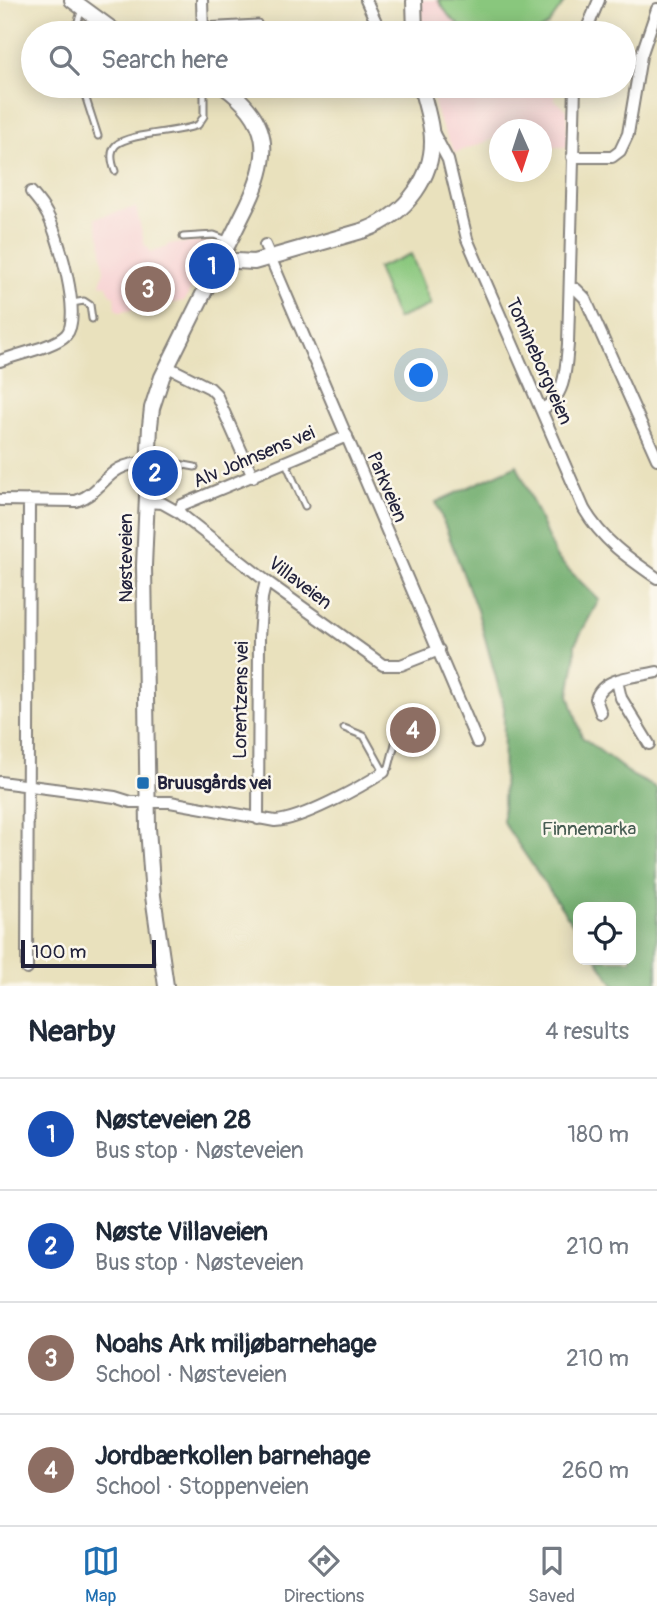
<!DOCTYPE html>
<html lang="en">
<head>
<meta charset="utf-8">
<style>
  :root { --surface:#fff; --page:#f6f6f7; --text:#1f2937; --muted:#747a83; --line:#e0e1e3; --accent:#1f6fb2 }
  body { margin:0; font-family:Pangolin,sans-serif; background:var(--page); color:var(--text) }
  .controls { position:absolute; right:21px; bottom:21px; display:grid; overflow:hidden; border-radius:14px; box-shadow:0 4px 18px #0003 }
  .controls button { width:63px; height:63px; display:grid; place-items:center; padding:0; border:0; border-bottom:2px solid var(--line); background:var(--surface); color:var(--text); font:35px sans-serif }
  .compass { position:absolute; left:489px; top:119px; width:63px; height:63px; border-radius:50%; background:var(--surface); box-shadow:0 4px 18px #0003; rotate:177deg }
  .scale { position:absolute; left:21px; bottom:18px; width:135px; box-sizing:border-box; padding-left:7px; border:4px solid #22223b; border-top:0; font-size:19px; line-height:24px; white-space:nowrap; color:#22223b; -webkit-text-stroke:5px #fbf7ec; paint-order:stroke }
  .you { position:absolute; left:422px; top:376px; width:24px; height:24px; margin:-18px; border:5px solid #fff; border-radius:50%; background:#1a73e8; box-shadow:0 0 0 10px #1a73e833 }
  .badge { display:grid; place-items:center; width:46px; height:46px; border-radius:50%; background:var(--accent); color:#fff; font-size:23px; font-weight:700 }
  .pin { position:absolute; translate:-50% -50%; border:4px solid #fff; box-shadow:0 2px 7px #0006 }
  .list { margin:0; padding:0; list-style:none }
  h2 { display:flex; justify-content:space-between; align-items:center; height:91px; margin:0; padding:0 28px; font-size:30px }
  h2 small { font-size:23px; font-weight:400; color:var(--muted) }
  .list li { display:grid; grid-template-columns:46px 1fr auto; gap:21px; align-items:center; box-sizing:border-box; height:112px; padding:0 28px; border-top:2px solid var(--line) }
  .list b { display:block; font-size:26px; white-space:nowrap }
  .list p { margin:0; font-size:23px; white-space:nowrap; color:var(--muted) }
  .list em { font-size:23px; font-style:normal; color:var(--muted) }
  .icon { flex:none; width:38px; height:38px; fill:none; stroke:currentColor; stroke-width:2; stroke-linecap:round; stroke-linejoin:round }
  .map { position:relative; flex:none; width:657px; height:986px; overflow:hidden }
  .search { position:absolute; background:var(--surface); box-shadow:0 4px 18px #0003; left:21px; right:21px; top:21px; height:77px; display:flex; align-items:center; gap:18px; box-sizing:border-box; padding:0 24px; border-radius:38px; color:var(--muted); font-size:26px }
  .sheet { height:539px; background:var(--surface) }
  nav { display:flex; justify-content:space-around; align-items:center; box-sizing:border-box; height:98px; border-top:2px solid var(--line); background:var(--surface); font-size:19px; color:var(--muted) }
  nav a { display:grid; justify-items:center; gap:4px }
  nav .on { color:var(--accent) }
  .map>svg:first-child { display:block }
  .built { fill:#f7cfd1 }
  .green { fill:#89c77d; stroke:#56745c; stroke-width:2 }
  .forest { fill:#6eac6c; stroke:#486754; stroke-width:2 }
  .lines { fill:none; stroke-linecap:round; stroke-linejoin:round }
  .lane-casing { stroke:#86827c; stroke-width:9 }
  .street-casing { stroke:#86827c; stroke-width:14 }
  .secondary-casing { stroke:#86827c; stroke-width:18 }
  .lane { stroke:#fff; stroke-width:5 }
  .street { stroke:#fff; stroke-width:10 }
  .secondary { stroke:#fff; stroke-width:14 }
  .poi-dot { fill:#1f6fb2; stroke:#fbf7ec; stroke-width:2.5 }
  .labels { text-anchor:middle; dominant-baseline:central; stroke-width:5; stroke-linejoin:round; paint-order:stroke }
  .street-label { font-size:19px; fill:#22223b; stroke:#fbf7ec }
  .poi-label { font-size:19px; font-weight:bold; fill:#22223b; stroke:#fbf7ec; text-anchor:start }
  .park-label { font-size:19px; fill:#465c52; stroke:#fbf7ec }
</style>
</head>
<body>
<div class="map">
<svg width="657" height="986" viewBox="0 0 657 986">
  <rect width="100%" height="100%" fill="#fbf7ec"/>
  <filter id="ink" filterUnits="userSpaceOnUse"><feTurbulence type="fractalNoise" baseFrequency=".0143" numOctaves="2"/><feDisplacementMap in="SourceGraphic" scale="14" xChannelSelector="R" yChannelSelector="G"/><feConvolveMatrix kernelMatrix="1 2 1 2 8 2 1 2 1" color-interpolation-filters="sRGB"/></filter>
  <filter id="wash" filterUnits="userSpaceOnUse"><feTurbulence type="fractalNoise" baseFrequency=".00686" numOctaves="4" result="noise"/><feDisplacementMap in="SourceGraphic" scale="28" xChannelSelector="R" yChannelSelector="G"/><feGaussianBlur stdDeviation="1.57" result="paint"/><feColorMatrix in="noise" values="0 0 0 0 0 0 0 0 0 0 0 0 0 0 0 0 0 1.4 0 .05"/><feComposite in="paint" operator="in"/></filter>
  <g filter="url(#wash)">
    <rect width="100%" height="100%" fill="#e9e1bd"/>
    <path class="built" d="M 421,0 L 438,0 L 449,16 L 468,33 L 422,33 Z
      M 431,86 L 555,86 L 554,99 L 567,110 L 567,147 L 542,147 L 542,130 L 500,130 L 499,137 L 455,153 L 438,119 Z
      M 136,207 L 145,246 L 148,246 L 150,252 L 168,247 L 168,244 L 179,243 L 207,241 L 212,246 L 205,251 L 194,275 L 194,283 L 185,301 L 120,312 L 116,309 L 115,296 L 110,294 L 107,285 L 100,284 L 104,271 L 101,242 L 95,218 Z"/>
    <path class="green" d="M 438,0 L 566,0 L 548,25 L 536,33 L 468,33 L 449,16 Z
      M 411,254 L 431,305 L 397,319 L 377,268 Z"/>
    <path class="forest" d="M 517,465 L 556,557 L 599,600 L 575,644 L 575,661 L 569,695 L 582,737 L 633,776 L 657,788 L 657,986 L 615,986 L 597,960 L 631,960 L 631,907 L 578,907 L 578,932 L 503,822 L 504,707 L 478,613 L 436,502 Z"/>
  </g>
  <g filter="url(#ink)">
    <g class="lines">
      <g class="lane-casing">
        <path id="lane" d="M 202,26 L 258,23
          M 74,33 L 82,9
          M 82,86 L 98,136
          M 115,171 C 112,163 109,152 116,145 C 129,133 178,133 198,125 L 204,116 L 204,86
          M 183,237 L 214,235 L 227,240
          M 72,303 L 84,301 L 90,305 L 92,319
          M 151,459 L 195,467
          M 286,463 L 305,506
          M 344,728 L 364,736 L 384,772 L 389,767 L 396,740"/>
      </g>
      <g class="street-casing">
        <path id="street" d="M 202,0 L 203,33
          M 366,0 L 381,33
          M 585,33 L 599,0
          M 432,130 L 448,160 L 467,239 L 584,509 C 602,540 628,558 657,578
          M 572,157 L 612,157 L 620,151 L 628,134 L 641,56 L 657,9
          M 265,245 L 477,742
          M 571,289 L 576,289 L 585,298 L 657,459
          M 0,361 C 17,354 54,347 66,335 C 83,318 58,234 47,214 C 43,206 37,199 31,192
          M 166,366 L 210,388 L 216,394 L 253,477
          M 542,409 C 566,398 566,366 568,344 L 575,86
          M 0,500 L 76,501 C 107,491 104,462 148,463
          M 146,502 L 162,503 L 178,512 L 266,581 L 383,665 L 401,665 L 439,650
          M 178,512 L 182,505 L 347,436
          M 617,681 L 621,698 L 649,744
          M 601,713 L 596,699 C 603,676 637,677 657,672
          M 0,782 L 115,797 L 131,802 L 170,802 L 275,821 C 301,820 361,787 384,772
          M 258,819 L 259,637 L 262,598 L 266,581
          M 27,969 L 29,500"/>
      </g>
      <g class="secondary-casing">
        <path id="secondary" d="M 72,0 L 117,33
          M 414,0 L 415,33
          M 220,260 L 254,262 L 365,230 C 405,215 438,175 431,129 C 429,114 424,100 421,86
          M 166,986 L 153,896 L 148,828 L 144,566 L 150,426 L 152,408 L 162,377 L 248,204 C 272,154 271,120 223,86"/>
      </g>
      <use href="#lane" class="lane"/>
      <use href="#street" class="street"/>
      <use href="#secondary" class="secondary"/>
    </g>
  </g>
  <rect class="poi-dot" x="136" y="776" width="14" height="14" rx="3.5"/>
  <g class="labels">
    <g class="street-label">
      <text transform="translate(539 361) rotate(66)">Tomineborgveien</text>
      <text transform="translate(254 457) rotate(-23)">Alv Johnsens vei</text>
      <text transform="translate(387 487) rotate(67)">Parkveien</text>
      <text transform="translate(126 558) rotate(-90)">Nøsteveien</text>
      <text transform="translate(300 583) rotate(37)">Villaveien</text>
      <text transform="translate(241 700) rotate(-89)">Lorentzens vei</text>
    </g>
    <g class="poi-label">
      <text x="157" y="783">Bruusgårds vei</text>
    </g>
    <g class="park-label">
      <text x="589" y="829">Finnemarka</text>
    </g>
  </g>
</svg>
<div class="controls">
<button><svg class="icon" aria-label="locate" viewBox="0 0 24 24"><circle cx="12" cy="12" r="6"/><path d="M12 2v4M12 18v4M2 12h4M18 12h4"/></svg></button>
</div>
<svg class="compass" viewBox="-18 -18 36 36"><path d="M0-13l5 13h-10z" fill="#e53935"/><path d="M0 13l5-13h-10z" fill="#747a83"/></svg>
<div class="scale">100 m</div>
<div class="you"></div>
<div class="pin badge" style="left:212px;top:266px;background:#1a4fb4">1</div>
<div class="pin badge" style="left:155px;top:473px;background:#1a4fb4">2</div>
<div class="pin badge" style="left:148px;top:289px;background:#8d6e63">3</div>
<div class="pin badge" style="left:413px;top:730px;background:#8d6e63">4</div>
<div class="search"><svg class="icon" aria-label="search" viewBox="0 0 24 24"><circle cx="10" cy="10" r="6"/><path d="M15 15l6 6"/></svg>Search here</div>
</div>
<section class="sheet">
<h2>Nearby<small>4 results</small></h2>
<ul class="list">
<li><span class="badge" style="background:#1a4fb4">1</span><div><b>Nøsteveien 28</b><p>Bus stop · Nøsteveien</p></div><em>180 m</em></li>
<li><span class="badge" style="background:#1a4fb4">2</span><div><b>Nøste Villaveien</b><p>Bus stop · Nøsteveien</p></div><em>210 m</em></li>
<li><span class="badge" style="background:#8d6e63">3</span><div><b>Noahs Ark miljøbarnehage</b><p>School · Nøsteveien</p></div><em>210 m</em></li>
<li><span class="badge" style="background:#8d6e63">4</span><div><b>Jordbærkollen barnehage</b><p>School · Stoppenveien</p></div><em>260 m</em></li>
</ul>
</section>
<nav>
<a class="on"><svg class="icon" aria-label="map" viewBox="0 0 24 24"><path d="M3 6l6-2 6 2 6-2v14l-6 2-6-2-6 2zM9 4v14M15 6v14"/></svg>Map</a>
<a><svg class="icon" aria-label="directions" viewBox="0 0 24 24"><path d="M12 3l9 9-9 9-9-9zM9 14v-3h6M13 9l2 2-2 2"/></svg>Directions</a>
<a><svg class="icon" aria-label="saved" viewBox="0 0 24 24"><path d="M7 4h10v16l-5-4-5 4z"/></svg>Saved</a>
</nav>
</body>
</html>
